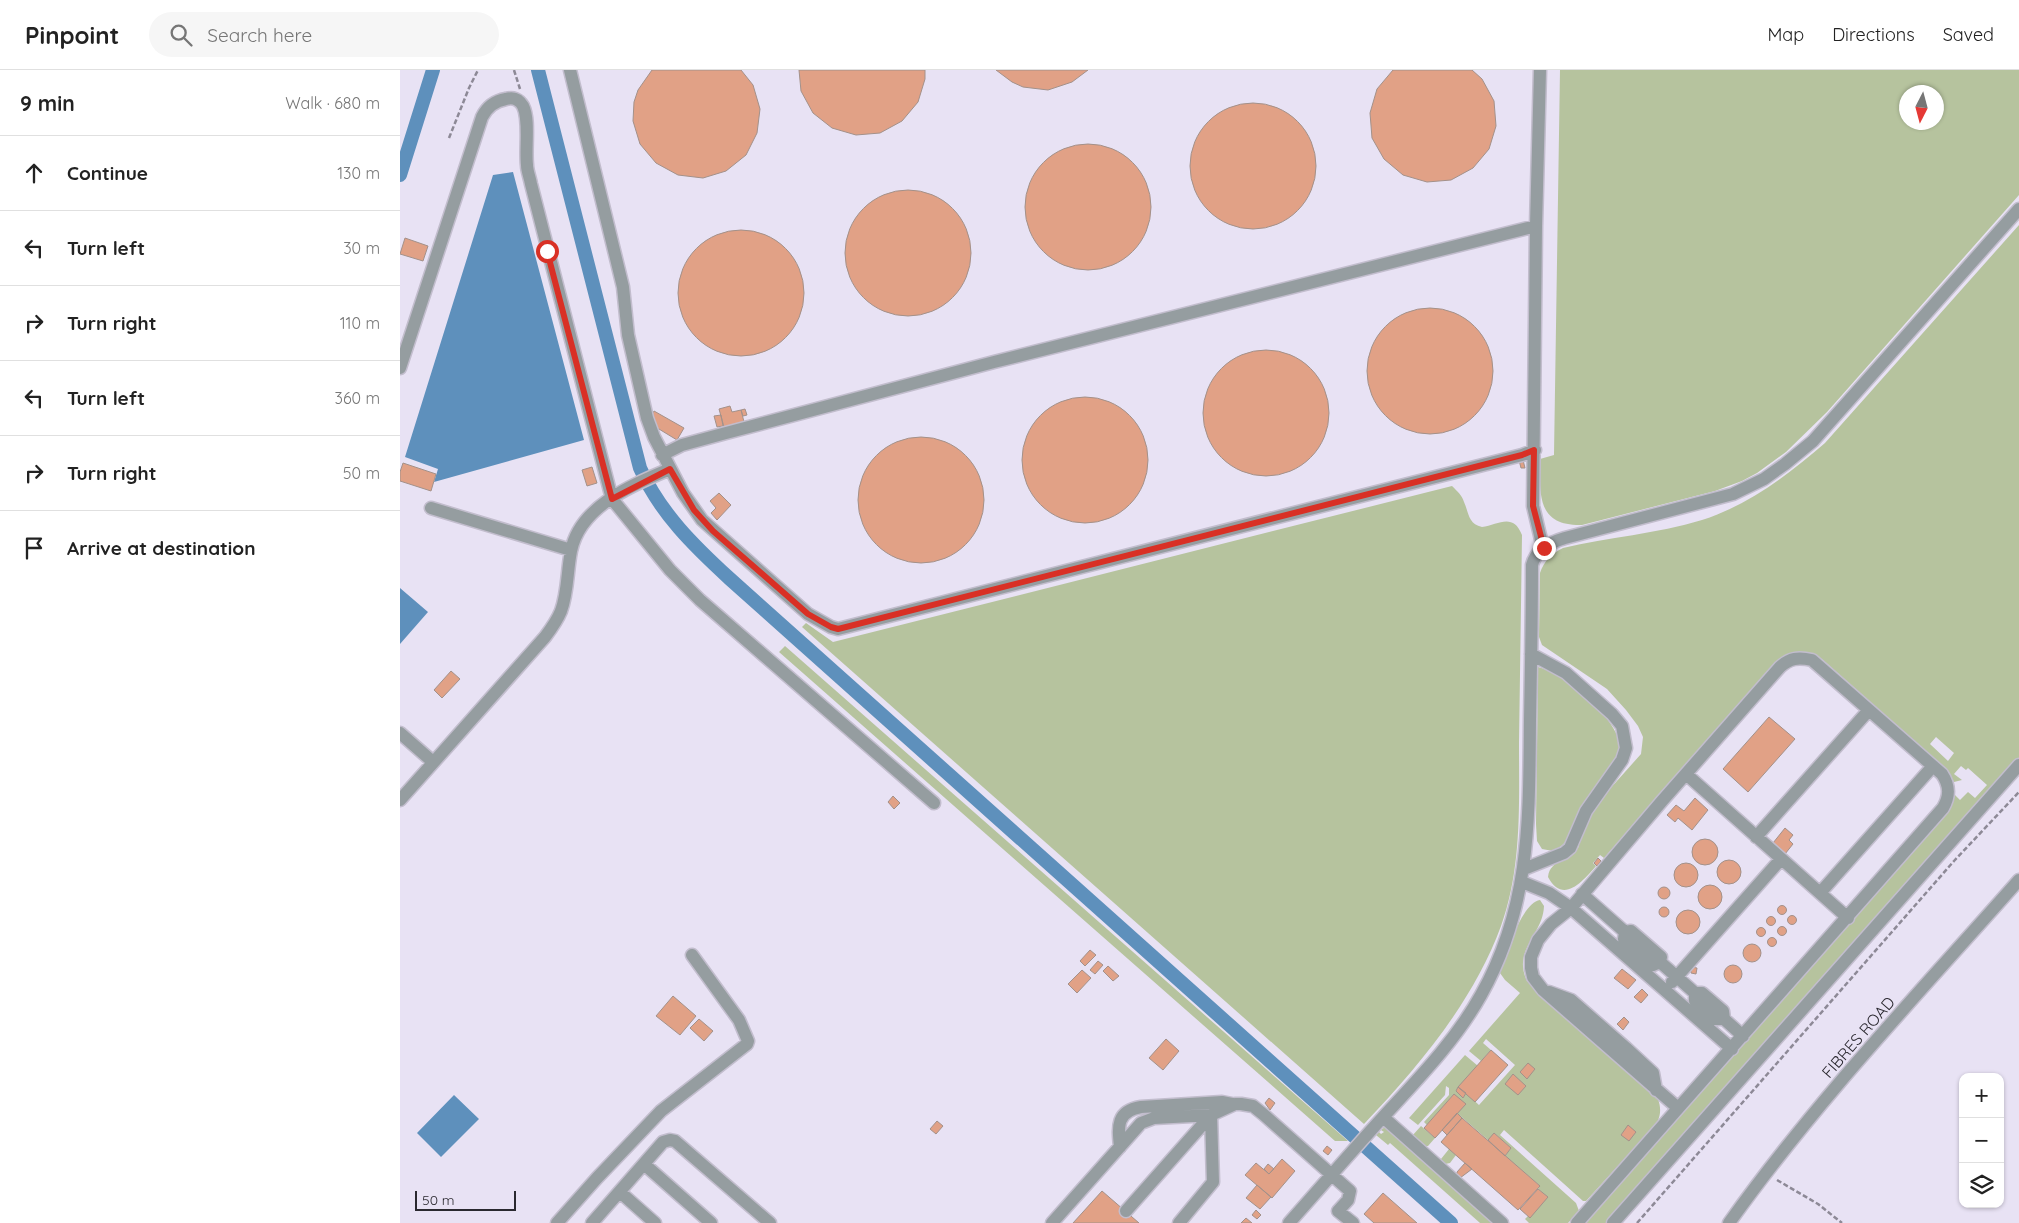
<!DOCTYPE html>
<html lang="en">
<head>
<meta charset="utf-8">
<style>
  :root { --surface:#fff; --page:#f6f6f6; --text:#222; --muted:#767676; --line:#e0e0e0 }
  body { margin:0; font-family:Quicksand,sans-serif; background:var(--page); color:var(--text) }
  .controls { position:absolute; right:15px; bottom:15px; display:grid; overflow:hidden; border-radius:10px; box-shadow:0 1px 4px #0004 }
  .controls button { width:45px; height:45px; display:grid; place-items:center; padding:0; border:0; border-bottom:1px solid var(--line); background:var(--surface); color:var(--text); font:25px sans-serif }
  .compass { position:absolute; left:1499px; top:15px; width:45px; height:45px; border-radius:50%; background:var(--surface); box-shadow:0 1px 4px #0004; rotate:186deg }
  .scale { position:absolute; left:15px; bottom:12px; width:101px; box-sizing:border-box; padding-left:5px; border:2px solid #2a282f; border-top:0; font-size:14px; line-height:18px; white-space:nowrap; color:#2a282f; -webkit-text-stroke:4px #e8e2f4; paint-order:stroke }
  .stop { position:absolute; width:15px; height:15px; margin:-11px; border:4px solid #d93025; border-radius:50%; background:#fff }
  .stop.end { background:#d93025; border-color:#fff; box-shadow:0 1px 5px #0008 }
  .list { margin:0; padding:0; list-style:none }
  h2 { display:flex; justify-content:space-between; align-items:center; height:65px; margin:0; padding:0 20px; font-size:21px }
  h2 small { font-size:16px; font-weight:400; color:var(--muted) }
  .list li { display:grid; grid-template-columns:32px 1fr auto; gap:15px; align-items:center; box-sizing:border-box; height:75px; padding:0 20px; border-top:1px solid var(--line) }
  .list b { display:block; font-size:19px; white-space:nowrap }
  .list em { font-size:16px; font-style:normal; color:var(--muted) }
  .icon { flex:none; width:28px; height:28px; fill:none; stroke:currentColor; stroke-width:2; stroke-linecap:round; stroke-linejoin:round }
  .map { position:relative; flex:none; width:1619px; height:1153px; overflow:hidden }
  header { display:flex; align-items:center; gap:30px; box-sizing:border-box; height:70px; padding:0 25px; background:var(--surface); border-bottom:1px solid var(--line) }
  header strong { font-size:24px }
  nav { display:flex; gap:28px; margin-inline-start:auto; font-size:18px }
  .search { width:350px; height:45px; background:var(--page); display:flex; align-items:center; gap:12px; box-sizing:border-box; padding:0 18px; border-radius:28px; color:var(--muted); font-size:19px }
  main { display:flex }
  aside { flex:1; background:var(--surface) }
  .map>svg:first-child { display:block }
  .green { fill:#b6c39e; fill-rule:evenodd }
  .water { fill:#5e90bc }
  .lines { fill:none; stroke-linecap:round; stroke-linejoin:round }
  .canal { stroke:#5e90bc; stroke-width:14 }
  .building { fill:#e1a186; stroke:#a3918a }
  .minor-casing { stroke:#c2bdcd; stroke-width:15 }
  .path { stroke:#8d8996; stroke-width:2.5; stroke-dasharray:5 2.5; stroke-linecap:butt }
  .minor { stroke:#959da0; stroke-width:12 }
  .route { stroke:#d93025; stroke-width:6 }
  .labels { text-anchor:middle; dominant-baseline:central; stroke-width:4.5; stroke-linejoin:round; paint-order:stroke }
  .street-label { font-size:16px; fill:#2a282f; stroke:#e8e2f4 }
</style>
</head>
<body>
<header>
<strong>Pinpoint</strong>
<div class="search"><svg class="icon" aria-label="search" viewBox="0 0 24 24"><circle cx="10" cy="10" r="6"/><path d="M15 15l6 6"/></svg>Search here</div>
<nav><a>Map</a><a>Directions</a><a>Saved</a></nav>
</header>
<main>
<aside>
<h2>9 min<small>Walk · 680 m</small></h2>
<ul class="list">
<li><svg class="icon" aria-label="ahead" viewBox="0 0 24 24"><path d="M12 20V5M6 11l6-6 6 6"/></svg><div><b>Continue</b></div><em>130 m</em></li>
<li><svg class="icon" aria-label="left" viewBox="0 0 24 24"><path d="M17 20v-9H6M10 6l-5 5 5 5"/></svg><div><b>Turn left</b></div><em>30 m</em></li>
<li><svg class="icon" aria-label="right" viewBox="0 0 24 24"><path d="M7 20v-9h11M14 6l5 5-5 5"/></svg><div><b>Turn right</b></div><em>110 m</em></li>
<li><svg class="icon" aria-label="left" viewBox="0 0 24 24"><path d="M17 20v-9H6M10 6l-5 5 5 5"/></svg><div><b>Turn left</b></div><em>360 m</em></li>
<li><svg class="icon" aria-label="right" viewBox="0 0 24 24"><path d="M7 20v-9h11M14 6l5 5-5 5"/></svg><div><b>Turn right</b></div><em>50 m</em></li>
<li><svg class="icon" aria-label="arrive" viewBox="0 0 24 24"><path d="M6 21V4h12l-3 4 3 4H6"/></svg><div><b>Arrive at destination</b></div></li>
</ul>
</aside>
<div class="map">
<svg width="1619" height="1153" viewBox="0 0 1619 1153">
  <rect width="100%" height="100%" fill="#e8e2f4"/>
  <path class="green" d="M 1160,0 L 1619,0 L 1619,125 L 1427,342 L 1386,382 L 1357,403 L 1342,411 L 1315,421 L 1182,455 C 1136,456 1140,424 1140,389 L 1154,385 ZM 1506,22 L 1536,22 L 1536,52 L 1506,52 Z
    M 1619,155 L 1619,691 L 1210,1153 L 1185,1153 L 1549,741 L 1555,725 L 1560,730 L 1568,722 L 1575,728 L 1587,715 L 1568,698 L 1566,700 L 1561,696 L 1554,704 L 1562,710 L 1554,712 L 1547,700 L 1423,590 C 1408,580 1395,580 1380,589 L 1204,788 L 1200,785 L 1193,793 L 1196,796 C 1183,811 1163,835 1148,807 C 1150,788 1172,792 1179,776 L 1178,772 L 1181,762 L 1194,741 L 1208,721 L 1241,684 L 1243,667 L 1238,656 L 1226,640 L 1207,619 L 1142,575 L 1139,567 L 1140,503 C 1144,491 1151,484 1163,478 C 1208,467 1257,464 1302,450 C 1349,435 1388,405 1425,373 ZM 1536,667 L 1554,683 L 1548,691 L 1530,674 Z
    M 1052,416 C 1057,421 1062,425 1064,432 C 1069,443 1068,454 1082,457 C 1098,455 1113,442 1122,465 C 1121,535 1120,604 1119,673 C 1119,734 1122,798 1101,856 C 1073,932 1019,996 964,1054 L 402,557 L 406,553 L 433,572 Z
    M 385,576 L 948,1071 L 935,1071 L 379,582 Z
    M 1138,597 C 1147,600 1156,602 1163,607 C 1181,617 1224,659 1220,681 C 1216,698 1195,715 1186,731 C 1176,749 1173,773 1153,781 L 1142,779 L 1137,771 L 1136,754 Z
    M 1140,830 L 1144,836 C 1143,865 1112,880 1127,911 L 1258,1029 C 1261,1038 1261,1044 1257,1053 L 1186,1131 L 1183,1131 L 1104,1060 L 1100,1065 L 1176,1133 L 1179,1141 L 1168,1153 L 1129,1153 L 1125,1149 L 1147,1127 L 1138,1119 L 1140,1116 L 1105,1086 L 1111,1078 L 1095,1064 L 1088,1070 L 1057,1043 L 1054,1024 L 1027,1055 L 1024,1052 L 1049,1025 L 1049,1018 L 1046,1016 L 1045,1025 L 1018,1055 L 1009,1048 L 1065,985 L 1078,996 L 1056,1021 L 1063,1028 L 1066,1023 L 1079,1035 L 1115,995 L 1086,969 L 1083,973 L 1091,980 L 1081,991 L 1069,981 L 1120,923 L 1105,910 L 1100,903 C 1106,886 1121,833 1140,830 Z
    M 1021,1056 L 1035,1068 L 1028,1076 L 1024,1076 L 1012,1066 Z
    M 985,1057 L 995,1066 L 1092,1153 L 1080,1153 L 990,1073 L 988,1075 L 976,1065 L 979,1062 L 981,1064 L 984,1062 L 981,1060 Z
    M 1049,1079 L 1056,1085 L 1050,1093 L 1045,1094 L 1041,1089 Z"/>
  <path class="water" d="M 113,102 L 184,370 L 34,412 L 38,399 L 5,387 L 93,105 Z
    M 0,518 L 28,542 L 0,574 Z
    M 54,1025 L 79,1049 L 41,1087 L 17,1063 Z"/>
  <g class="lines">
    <path class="canal" d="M 138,0 L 240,398 C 260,443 294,476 330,509 L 1051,1153
      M 0,105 L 33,0"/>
  </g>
  <path class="building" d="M 252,0 L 341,0 L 353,15 L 360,39 L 357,63 L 346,85 L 326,101 L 303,108 L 278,105 L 256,93 L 240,74 L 233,51 L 234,32 L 238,20 Z
    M 399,0 L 525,0 L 525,9 L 518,32 L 502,51 L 480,63 L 456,65 L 432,58 L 413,43 L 401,21 Z
    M 596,0 L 688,0 L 672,12 L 648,20 L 623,17 L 612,12 Z
    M 993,0 L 1072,0 L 1082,9 L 1094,31 L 1096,56 L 1089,79 L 1073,98 L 1051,110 L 1027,112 L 1003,105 L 984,89 L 972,68 L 970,43 L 977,19 Z
    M790 96a63 63 0 1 1 126 0a63 63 0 1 1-126 0Z
    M625 137a63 63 0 1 1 126 0a63 63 0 1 1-126 0Z
    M445 183a63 63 0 1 1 126 0a63 63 0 1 1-126 0Z
    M278 223a63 63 0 1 1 126 0a63 63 0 1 1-126 0Z
    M 5,168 L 28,176 L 23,191 L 0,184 Z
    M967 301a63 63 0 1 1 126 0a63 63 0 1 1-126 0Z
    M803 343a63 63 0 1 1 126 0a63 63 0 1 1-126 0Z
    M622 390a63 63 0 1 1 126 0a63 63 0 1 1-126 0Z
    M 330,336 L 332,342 L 341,340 L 344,352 L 324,357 L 319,339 Z
    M 345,339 L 347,345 L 343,346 L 341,340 Z
    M 254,341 L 284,358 L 277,370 L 254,356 L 250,348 Z
    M 321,345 L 323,356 L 317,357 L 314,346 Z
    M458 430a63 63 0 1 1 126 0a63 63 0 1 1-126 0Z
    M 1119,390 L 1123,390 L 1125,398 L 1121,398 Z
    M 3,393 L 36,404 L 31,421 L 0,411 L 0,402 Z
    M 192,397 L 197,413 L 187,416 L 182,400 Z
    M 319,423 L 331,435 L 317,450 L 311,443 L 316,438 L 310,431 Z
    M 51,601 L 60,609 L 42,628 L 34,620 Z
    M 1369,647 L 1395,669 L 1348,722 L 1323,699 Z
    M 493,726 L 500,733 L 494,739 L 488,732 Z
    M 1295,728 L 1308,740 L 1292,760 L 1278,748 L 1275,752 L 1267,745 L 1276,735 L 1284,741 Z
    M 1385,758 L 1393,765 L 1389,770 L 1393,774 L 1385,784 L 1373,773 Z
    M1292 782a13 13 0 1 1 26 0a13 13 0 1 1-26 0Z
    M 1198,788 L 1201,791 L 1197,796 L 1194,793 Z
    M1317 802a12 12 0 1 1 24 0a12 12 0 1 1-24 0Z
    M1274 805a12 12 0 1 1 24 0a12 12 0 1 1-24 0Z
    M1298 827a12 12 0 1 1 24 0a12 12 0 1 1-24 0Z
    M1258 823a6 6 0 1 1 12 0a6 6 0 1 1-12 0Z
    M1377.5 840a4.5 4.5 0 1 1 9 0a4.5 4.5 0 1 1-9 0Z
    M1259 842a5 5 0 1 1 10 0a5 5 0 1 1-10 0Z
    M1276 852a12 12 0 1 1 24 0a12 12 0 1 1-24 0Z
    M1387.5 850a4.5 4.5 0 1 1 9 0a4.5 4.5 0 1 1-9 0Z
    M1366.5 851a4.5 4.5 0 1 1 9 0a4.5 4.5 0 1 1-9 0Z
    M1377.5 861a4.5 4.5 0 1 1 9 0a4.5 4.5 0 1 1-9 0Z
    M1356.5 862a4.5 4.5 0 1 1 9 0a4.5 4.5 0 1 1-9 0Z
    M1367.5 872a4.5 4.5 0 1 1 9 0a4.5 4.5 0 1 1-9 0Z
    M1343 883a9 9 0 1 1 18 0a9 9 0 1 1-18 0Z
    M 690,880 L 696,885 L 685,896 L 680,891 Z
    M 698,891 L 703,895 L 695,904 L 690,900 Z
    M1324 904a9 9 0 1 1 18 0a9 9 0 1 1-18 0Z
    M 708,896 L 719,906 L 713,911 L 703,901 Z
    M 1291,897 L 1297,898 L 1296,904 L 1291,903 Z
    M 1222,899 L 1236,910 L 1228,919 L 1214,908 Z
    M 682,900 L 691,908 L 677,923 L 668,914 Z
    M 1242,919 L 1248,925 L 1241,933 L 1234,927 Z
    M 273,926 L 296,946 L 280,965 L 256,946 Z
    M 1224,947 L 1229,952 L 1223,960 L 1217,954 Z
    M 299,949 L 313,961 L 304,971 L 290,958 Z
    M 766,969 L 779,981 L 763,1000 L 749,988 Z
    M 1091,980 L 1108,995 L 1075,1032 L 1058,1017 Z
    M 1128,993 L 1135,999 L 1127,1009 L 1120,1002 Z
    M 1113,1004 L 1126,1016 L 1118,1025 L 1105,1014 Z
    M 1058,1017 L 1066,1023 L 1063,1028 L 1056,1021 Z
    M 1054,1024 L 1066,1034 L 1035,1068 L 1024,1058 Z
    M 869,1028 L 875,1033 L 870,1040 L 865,1033 Z
    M 1057,1043 L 1062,1048 L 1047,1065 L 1042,1060 Z
    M 1062,1048 L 1140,1116 L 1118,1140 L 1041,1072 Z
    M 537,1051 L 543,1056 L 536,1064 L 530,1059 Z
    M 1228,1055 L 1236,1062 L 1229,1071 L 1221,1065 Z
    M 1094,1063 L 1111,1078 L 1105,1086 L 1088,1070 Z
    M 927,1076 L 932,1080 L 928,1085 L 923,1081 Z
    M 882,1089 L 895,1101 L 872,1128 L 845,1105 L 856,1093 L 869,1104 Z
    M 1065,1093 L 1072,1099 L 1060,1108 L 1057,1105 L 1057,1102 Z
    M 868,1094 L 874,1099 L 869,1104 L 864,1099 Z
    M 857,1115 L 871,1127 L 860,1139 L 846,1128 Z
    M 1138,1119 L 1148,1127 L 1130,1148 L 1120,1139 Z
    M 702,1121 L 739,1153 L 673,1153 Z
    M 983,1123 L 1017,1153 L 974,1153 L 964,1144 Z
    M 856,1140 L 861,1145 L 857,1149 L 852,1145 Z
    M 846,1148 L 852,1153 L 841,1153 Z"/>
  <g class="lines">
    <g class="minor-casing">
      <path id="minor" d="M 170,0 L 223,217 L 228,265 L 247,348 L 254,367 L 283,423 L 302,450 L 408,544 L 431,557 L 438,559 L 446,557 L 1122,385 L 1135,380
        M 1140,0 L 1136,156 L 1133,436 L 1143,478
        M 0,298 L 82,47 C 87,37 94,31 106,29 C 113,27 119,29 123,36 C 130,50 125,78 127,95 C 127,101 130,108 131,114 L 212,429 L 270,500 L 300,530 L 534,733
        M 262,385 L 282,375 L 326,363 L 594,292 L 1136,156
        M 31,438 L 171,480
        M 0,663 L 33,692
        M 1286,704 L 1448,848
        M 0,730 L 145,567 C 151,559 157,551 161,541 C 168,522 167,501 171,481 C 180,436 232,415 270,399
        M 1356,767 L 1469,640
        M 1124,799 L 1164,783 L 1170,778 L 1186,741 L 1222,690 L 1226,678 L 1222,656 L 1212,644 L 1166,603 L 1131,584
        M 1122,812 L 1149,823 L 1171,838 L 1332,979
        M 1420,823 L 1533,696
        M 1182,824 L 1225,862 L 1231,861 L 1261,887 L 1260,892 L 1295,923 L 1302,923 L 1323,941 L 1324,949
        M 1225,862 L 1224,869 L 1253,895 L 1260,892
        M 1272,912 L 1381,789
        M 1149,922 L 1171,930 L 1226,978 L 1253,1003 L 1256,1020
        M 1295,923 L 1295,931 L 1315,949 L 1324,949 L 1343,966
        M 983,1047 L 1102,1153
        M 720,1077 C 718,1057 716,1041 741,1037 L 822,1032 L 832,1034
        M 244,1094 L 311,1153
        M 220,1122 L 255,1153
        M 726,1141 L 811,1045 L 835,1034 L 841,1034 L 853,1036 L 863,1044 L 950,1121 L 948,1130 L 938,1141 L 953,1153
        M 157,1153 L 197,1108 L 261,1041 L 347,974 L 348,971 L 339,950 L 292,885
        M 192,1153 L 263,1072 L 270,1070 L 275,1071 L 370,1153
        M 652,1153 L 741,1053 L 754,1048 L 811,1045 L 813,1112 L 779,1153
        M 889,1153 C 921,1117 952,1081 984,1046 C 1019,1008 1056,970 1081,925 C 1131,836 1129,748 1130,650 C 1131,598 1132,546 1132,495 C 1136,479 1151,472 1165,468 L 1333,424 L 1364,409 L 1385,394 L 1413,371 L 1619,139
        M 1177,1153 L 1543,738 C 1550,726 1550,716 1542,704 L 1412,590 C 1398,587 1390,588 1380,597 L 1262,731 L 1171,838 L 1151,854 L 1138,870 L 1131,887 L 1131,898 L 1133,907 L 1143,920 L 1278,1038
        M 1213,1153 L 1619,695
        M 1329,1153 C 1416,1031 1520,922 1619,810"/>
    </g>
    <path class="path" d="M 114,0 L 120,19
      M 49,68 L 69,18 L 78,0
      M 1377,1110 L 1418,1134 L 1442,1153
      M 1237,1153 L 1554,791 L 1619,722"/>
    <use href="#minor" class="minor"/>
  </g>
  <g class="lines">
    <path class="route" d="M 147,181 L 212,429 L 270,399 L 294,440 L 313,461 L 408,544 L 431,557 L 438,559 L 446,557 L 1122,385 L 1134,380 L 1133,436 L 1144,478"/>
  </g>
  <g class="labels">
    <g class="street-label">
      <text transform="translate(1458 967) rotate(-49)">FIBRES ROAD</text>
    </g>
  </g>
</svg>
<div class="controls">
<button>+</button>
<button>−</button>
<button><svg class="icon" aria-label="layers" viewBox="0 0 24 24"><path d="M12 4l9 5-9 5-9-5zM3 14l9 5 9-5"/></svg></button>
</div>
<svg class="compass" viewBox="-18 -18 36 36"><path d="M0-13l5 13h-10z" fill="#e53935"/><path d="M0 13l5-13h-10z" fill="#767676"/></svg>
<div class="scale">50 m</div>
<div class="stop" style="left:147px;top:181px"></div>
<div class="stop end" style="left:1144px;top:478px"></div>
</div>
</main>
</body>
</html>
